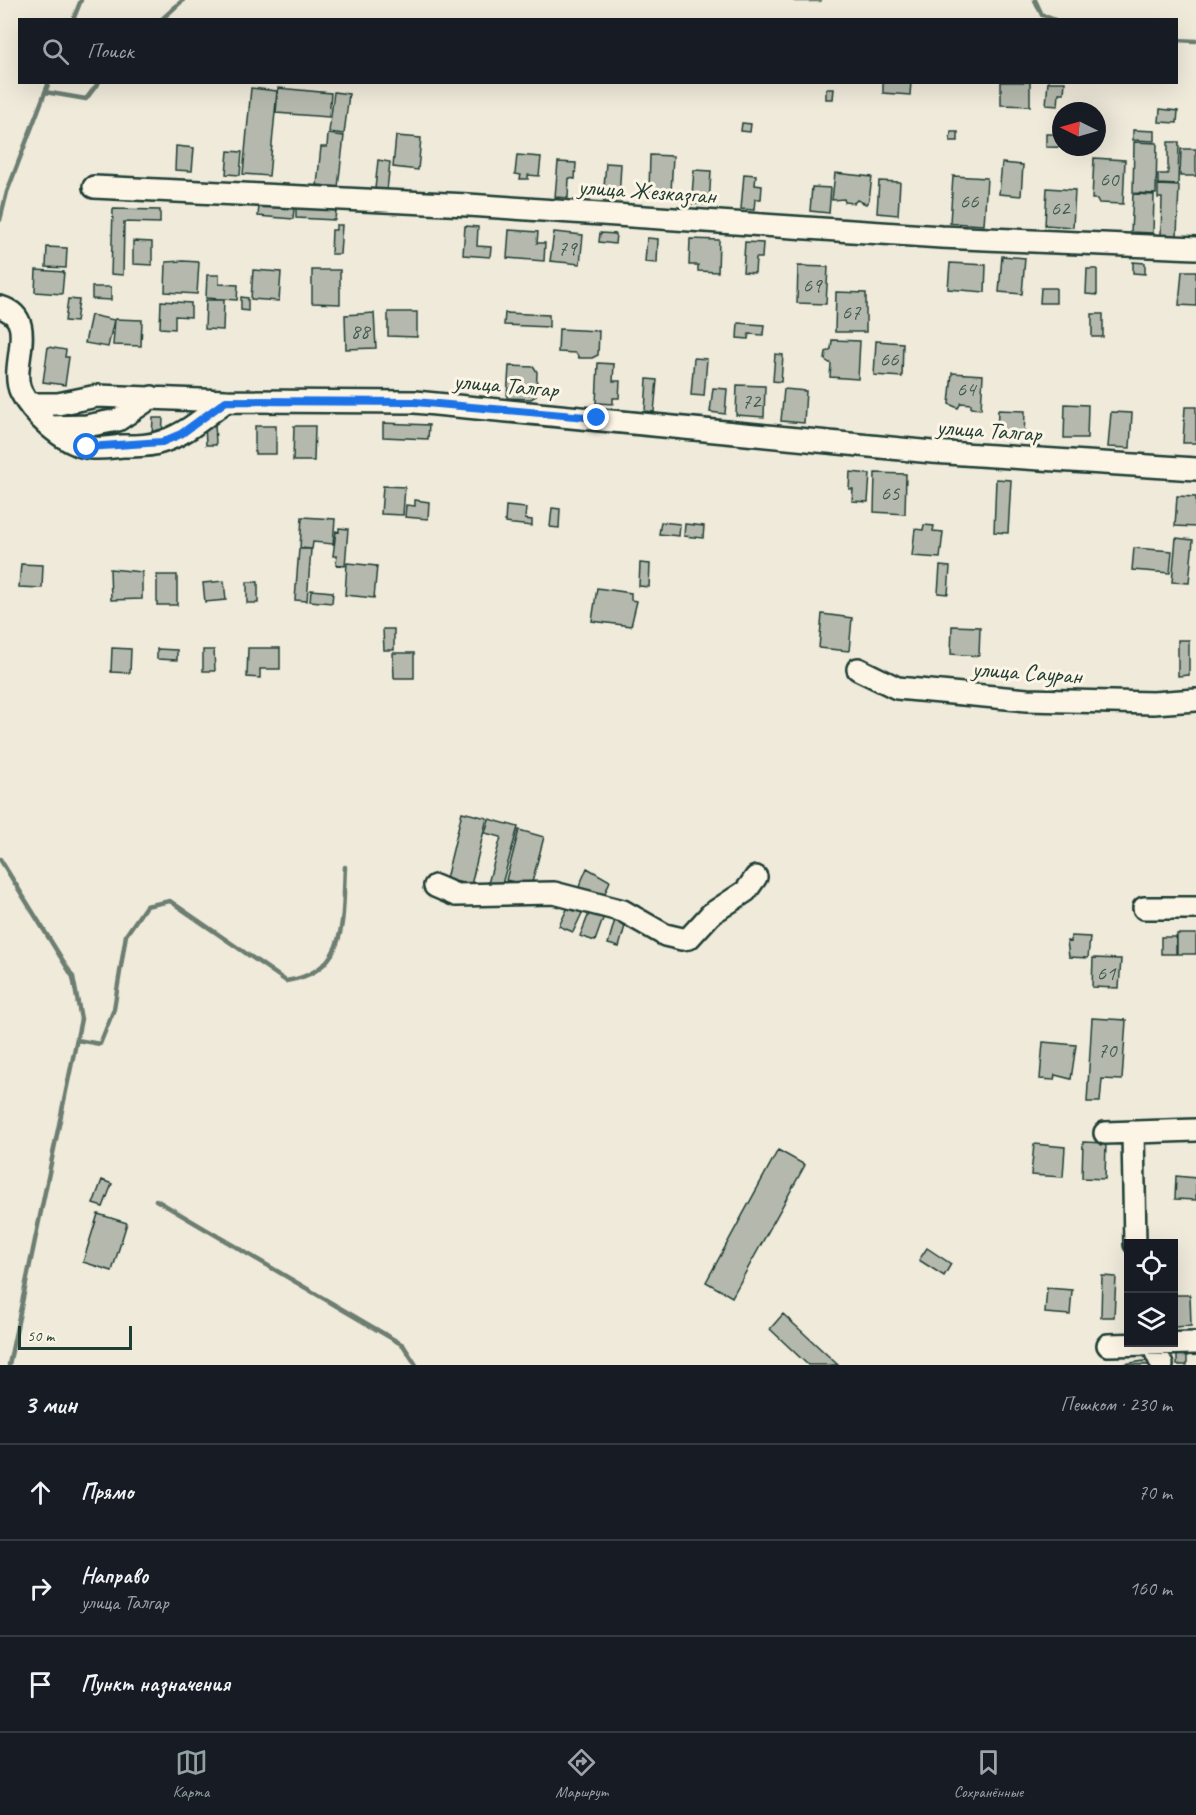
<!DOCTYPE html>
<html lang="ru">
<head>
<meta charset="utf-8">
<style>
  :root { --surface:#171b24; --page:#20242c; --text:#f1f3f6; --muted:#9ea1a6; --line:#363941; --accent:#92a19f }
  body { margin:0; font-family:Caveat,sans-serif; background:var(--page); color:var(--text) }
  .controls { position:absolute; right:18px; bottom:18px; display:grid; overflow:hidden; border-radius:0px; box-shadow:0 6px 24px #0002 }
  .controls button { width:54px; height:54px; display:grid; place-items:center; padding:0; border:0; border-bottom:2px solid var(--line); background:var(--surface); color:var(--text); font:30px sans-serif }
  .compass { position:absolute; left:1052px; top:102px; width:54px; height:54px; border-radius:50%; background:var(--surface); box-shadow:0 6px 24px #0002; rotate:275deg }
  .scale { position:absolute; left:18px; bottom:15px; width:114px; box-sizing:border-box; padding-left:6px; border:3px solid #1f3d34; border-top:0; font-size:16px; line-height:21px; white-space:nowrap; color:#1f3d34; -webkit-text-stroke:4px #fcf5e5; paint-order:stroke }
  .stop { position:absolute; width:18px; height:18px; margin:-14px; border:4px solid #1a73e8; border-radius:50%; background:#fff }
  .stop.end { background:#1a73e8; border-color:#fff; box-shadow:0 2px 6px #0008 }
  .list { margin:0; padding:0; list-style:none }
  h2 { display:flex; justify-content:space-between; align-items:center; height:78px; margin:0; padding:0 24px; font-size:26px }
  h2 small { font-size:20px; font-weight:400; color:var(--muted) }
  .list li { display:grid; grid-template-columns:39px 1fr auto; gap:18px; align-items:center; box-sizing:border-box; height:96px; padding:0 24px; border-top:2px solid var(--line) }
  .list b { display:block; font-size:22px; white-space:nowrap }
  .list p { margin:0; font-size:20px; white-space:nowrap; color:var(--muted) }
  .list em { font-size:20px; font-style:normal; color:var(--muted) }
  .icon { flex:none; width:33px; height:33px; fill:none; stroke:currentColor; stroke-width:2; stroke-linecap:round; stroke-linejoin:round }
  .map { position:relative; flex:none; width:1196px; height:1365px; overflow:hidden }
  .search { position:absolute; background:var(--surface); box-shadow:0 6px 24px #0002; left:18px; right:18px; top:18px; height:66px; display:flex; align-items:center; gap:15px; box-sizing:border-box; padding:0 21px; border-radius:0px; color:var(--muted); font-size:22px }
  .sheet { height:366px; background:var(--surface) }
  nav { display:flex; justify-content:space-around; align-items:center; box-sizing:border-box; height:84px; border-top:2px solid var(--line); background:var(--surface); font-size:16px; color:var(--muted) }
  nav a { display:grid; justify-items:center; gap:3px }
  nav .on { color:var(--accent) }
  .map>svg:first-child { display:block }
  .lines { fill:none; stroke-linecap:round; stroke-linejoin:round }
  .stream { stroke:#6c7d71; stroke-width:4.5 }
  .building { fill:#b5b9ad; stroke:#1f3d34; stroke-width:1.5 }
  .minor-casing { stroke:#1f3d34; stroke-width:26 }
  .minor { stroke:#fcf5e5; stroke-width:21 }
  .route { stroke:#1a73e8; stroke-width:8 }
  .labels { text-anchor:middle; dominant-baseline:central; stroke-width:6; stroke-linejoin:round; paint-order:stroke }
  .number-label { font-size:21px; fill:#445c52 }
  .street-label { font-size:24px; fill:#1f3d34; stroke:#fcf5e5 }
</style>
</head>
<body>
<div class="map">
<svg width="1196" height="1365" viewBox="0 0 1196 1365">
  <rect width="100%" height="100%" fill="#efeada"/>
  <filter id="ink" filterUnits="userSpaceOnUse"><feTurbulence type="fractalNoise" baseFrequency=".0167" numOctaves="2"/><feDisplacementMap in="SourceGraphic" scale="12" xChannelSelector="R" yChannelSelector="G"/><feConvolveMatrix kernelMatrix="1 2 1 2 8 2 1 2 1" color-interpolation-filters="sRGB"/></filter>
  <g filter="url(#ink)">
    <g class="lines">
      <path class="stream" d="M 795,0 L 820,0
        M 1035,0 L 1042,15 L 1055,20
        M 73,20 L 81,0
        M 161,20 L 183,0
        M 1176,40 L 1196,41
        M 45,92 L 86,99 L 99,82
        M 0,220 L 7,192 L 49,82
        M 0,859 L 73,977 L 81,1019 L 9,1365
        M 77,1040 L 100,1044 L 114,1009 L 126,935 L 146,906 L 170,901 L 286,981 C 350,971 342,918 345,867
        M 156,1200 L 403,1345 L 416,1365"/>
    </g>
    <path class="building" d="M 883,82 L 911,82 L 910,95 L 883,93 Z
      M 1001,82 L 1030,82 L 1030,106 L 1001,105 Z
      M 1048,82 L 1065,82 L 1064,93 L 1059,93 L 1058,106 L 1046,105 Z
      M 251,88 L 277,91 L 269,176 L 243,174 Z
      M 278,88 L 331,93 L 329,117 L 276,113 Z
      M 826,89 L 834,89 L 833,99 L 826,99 Z
      M 334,92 L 349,94 L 344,134 L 329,132 Z
      M 1160,109 L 1178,111 L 1177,123 L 1159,122 Z
      M 742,123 L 751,124 L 750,132 L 741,131 Z
      M 1133,130 L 1155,131 L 1155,141 L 1133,140 Z
      M 951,132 L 958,132 L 958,141 L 950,141 Z
      M 328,134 L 344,136 L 338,187 L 317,185 L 321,147 L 327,147 Z
      M 1046,134 L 1061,134 L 1061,147 L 1089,148 L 1046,147 Z
      M 396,136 L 421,138 L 418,170 L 393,167 Z
      M 1134,142 L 1157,143 L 1156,194 L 1133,193 Z
      M 1168,142 L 1179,142 L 1178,185 L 1158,184 L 1158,174 L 1168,174 Z
      M 176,146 L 194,148 L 192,171 L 175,170 Z
      M 1181,149 L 1196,149 L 1196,176 L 1180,176 Z
      M 228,151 L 242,152 L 240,175 L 226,174 Z
      M 517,155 L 541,157 L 539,176 L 528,175 L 528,179 L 520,179 L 521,175 L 515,174 Z
      M 650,155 L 673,156 L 671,192 L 649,191 Z
      M 1094,158 L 1125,160 L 1123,204 L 1099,203 L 1097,199 L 1092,199 Z
      M 378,160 L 390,162 L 387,190 L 375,189 Z
      M 558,162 L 576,163 L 575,179 L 569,178 L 568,198 L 555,197 Z
      M 606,163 L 621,164 L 619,200 L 603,199 Z
      M 1002,163 L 1023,165 L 1021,196 L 999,194 Z
      M 694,170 L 711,171 L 709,205 L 681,203 L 681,195 L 692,195 Z
      M 835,173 L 872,177 L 869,200 L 866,204 L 857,200 L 854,203 L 845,202 L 844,199 L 832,200 Z
      M 744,174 L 756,175 L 755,185 L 762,186 L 761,199 L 755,199 L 754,210 L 741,209 Z
      M 953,176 L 987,178 L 984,225 L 950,223 Z
      M 879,181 L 900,182 L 898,215 L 877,213 Z
      M 1158,185 L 1179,186 L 1177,236 L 1161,236 L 1162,198 L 1158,198 Z
      M 812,187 L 831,188 L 829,213 L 810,211 Z
      M 1047,188 L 1075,190 L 1073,227 L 1045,225 Z
      M 1133,194 L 1154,195 L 1153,233 L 1131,232 Z
      M 259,206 L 294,208 L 293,219 L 258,216 Z
      M 296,208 L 336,210 L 335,220 L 296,218 Z
      M 113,209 L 160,210 L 160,223 L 124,222 L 123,275 L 111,274 Z
      M 336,225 L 342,225 L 340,254 L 331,254 L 332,230 L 336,230 Z
      M 465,226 L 478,227 L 477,246 L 491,247 L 490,257 L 463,255 Z
      M 509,230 L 538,232 L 537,243 L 545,243 L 544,261 L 507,258 Z
      M 554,232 L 583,235 L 580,264 L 550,261 Z
      M 600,233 L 616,234 L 615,244 L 599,242 Z
      M 647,238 L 658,239 L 657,263 L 645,262 Z
      M 690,239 L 719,240 L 718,272 L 698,271 L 698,265 L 689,265 Z
      M 133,241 L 152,242 L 152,265 L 133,264 Z
      M 745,242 L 763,243 L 762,258 L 756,258 L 755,273 L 743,272 Z
      M 47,247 L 67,248 L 66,268 L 46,267 Z
      M 1002,256 L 1025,258 L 1022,294 L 999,292 Z
      M 183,261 L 199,262 L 197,294 L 165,292 L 166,262 Z
      M 1133,262 L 1145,263 L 1145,274 L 1133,273 Z
      M 950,263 L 986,265 L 985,292 L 948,289 Z
      M 798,266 L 828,267 L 826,304 L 797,303 Z
      M 1087,269 L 1097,269 L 1097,295 L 1086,294 Z
      M 36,270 L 64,272 L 62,294 L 35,292 Z
      M 253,270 L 281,272 L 279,301 L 251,299 Z
      M 312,270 L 340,270 L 340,304 L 312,303 Z
      M 1182,271 L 1196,271 L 1196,306 L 1179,305 Z
      M 207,275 L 219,275 L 219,284 L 238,285 L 237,300 L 206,298 Z
      M 92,287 L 111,287 L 111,300 L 92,299 Z
      M 1041,288 L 1056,288 L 1056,303 L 1040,303 Z
      M 836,292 L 866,293 L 866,332 L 835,332 Z
      M 241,297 L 248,298 L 248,311 L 241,310 Z
      M 68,299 L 79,300 L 76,322 L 65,321 Z
      M 206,300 L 224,300 L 223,330 L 205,329 Z
      M 161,301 L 191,303 L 191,317 L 175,316 L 175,329 L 160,328 Z
      M 388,312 L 417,312 L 417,337 L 388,336 Z
      M 374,313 L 376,348 L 346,349 L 345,315 Z
      M 505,313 L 549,315 L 549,327 L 504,325 Z
      M 1092,314 L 1103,314 L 1103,337 L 1092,337 Z
      M 91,315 L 114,320 L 108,347 L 85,343 Z
      M 115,319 L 142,320 L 141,346 L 113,345 Z
      M 738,323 L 764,325 L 763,335 L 749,334 L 748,339 L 737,338 Z
      M 559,329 L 599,331 L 598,355 L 592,358 L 579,358 L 576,353 L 558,352 Z
      M 832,340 L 860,341 L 858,379 L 830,377 L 831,364 L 825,360 L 826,352 L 831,349 Z
      M 876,341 L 903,343 L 902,377 L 874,375 Z
      M 48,347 L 66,350 L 65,357 L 69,357 L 65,385 L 43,382 Z
      M 775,354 L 783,355 L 781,382 L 773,381 Z
      M 694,358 L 707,359 L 704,396 L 691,395 Z
      M 598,363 L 614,364 L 613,381 L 620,381 L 619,398 L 613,398 L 613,404 L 596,403 Z
      M 509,366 L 534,367 L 537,372 L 536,396 L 531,399 L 507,398 Z
      M 952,373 L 983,375 L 981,409 L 971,408 L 971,404 L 961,403 L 958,408 L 949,404 Z
      M 647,379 L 657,380 L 654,412 L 645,411 Z
      M 737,385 L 765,386 L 764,417 L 736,415 Z
      M 713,388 L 727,389 L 725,414 L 710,412 Z
      M 784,389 L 806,391 L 804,423 L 781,421 Z
      M 1065,404 L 1088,405 L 1087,438 L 1064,438 Z
      M 1185,407 L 1196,407 L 1196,443 L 1183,443 Z
      M 998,410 L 1025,411 L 1024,438 L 997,437 Z
      M 1111,412 L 1132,413 L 1130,448 L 1108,447 Z
      M 153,418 L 163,418 L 162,437 L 152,437 Z
      M 205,423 L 215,423 L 216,445 L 206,445 Z
      M 383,423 L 429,425 L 428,439 L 383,437 Z
      M 255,426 L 276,426 L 276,454 L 255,454 Z
      M 294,426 L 315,426 L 314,461 L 293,461 Z
      M 850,472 L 870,474 L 868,502 L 852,501 L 853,489 L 849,489 Z
      M 875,473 L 906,474 L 905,514 L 874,512 Z
      M 996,479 L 1011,480 L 1008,533 L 994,532 Z
      M 383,486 L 405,487 L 403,515 L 381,514 Z
      M 1177,496 L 1196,497 L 1196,527 L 1175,526 Z
      M 415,500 L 429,502 L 428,519 L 405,517 L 406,505 L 415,506 Z
      M 506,506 L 526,508 L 525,519 L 532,520 L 532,526 L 505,523 Z
      M 552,508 L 560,509 L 559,528 L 550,527 Z
      M 302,517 L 335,519 L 333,544 L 313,542 L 312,549 L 300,548 Z
      M 661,522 L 680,524 L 679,536 L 659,534 Z
      M 685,524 L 704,526 L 703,538 L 684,536 Z
      M 924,525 L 934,526 L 933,531 L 943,532 L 940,558 L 912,556 L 915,529 L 923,530 Z
      M 339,528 L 348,529 L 345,566 L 336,565 L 337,556 L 333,556 L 336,531 L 339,532 Z
      M 1176,538 L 1193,540 L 1189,583 L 1172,582 Z
      M 1134,548 L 1172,551 L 1170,573 L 1132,570 Z
      M 299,549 L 311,549 L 307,601 L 295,600 Z
      M 347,563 L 377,566 L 374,598 L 345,595 Z
      M 640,563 L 650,564 L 649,587 L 639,586 Z
      M 21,564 L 43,565 L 42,588 L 19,587 Z
      M 940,566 L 950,567 L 948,594 L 938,593 Z
      M 110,569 L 142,572 L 142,599 L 111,600 Z
      M 157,575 L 177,575 L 177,605 L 157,605 Z
      M 224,581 L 226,600 L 205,602 L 203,583 Z
      M 247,582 L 258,582 L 258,603 L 247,603 Z
      M 597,588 L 631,593 L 631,600 L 637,601 L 631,626 L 592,621 Z
      M 311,590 L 333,592 L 332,603 L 310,601 Z
      M 822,614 L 852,618 L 849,651 L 819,648 Z
      M 952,626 L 980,627 L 979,656 L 951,654 Z
      M 383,629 L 394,629 L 394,650 L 384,650 Z
      M 1178,640 L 1189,640 L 1189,675 L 1178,676 Z
      M 112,648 L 131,649 L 130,673 L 111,672 Z
      M 248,648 L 280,648 L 280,669 L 260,669 L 260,678 L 247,677 Z
      M 157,649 L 177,650 L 177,660 L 157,659 Z
      M 203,650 L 214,650 L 215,671 L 203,671 Z
      M 393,653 L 414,653 L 414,678 L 394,678 Z
      M 462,812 L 487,818 L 471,885 L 446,879 Z
      M 489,819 L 518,827 L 500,891 L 487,887 L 501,837 L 485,833 Z
      M 519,830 L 544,837 L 531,886 L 506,880 Z
      M 587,868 L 610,881 L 602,900 L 578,889 Z
      M 570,903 L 584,909 L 573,932 L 559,926 Z
      M 590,911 L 604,916 L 595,941 L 580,936 Z
      M 616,916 L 627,919 L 619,947 L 608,944 Z
      M 1177,934 L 1196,934 L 1196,954 L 1177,954 Z
      M 1071,936 L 1090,937 L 1088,958 L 1069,957 L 1067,941 L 1071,942 Z
      M 1161,937 L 1176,937 L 1176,954 L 1161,954 Z
      M 1093,958 L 1121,959 L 1119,988 L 1092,987 Z
      M 1092,1018 L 1126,1020 L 1122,1080 L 1102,1079 L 1100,1102 L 1087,1102 Z
      M 1043,1042 L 1076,1045 L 1071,1079 L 1055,1075 L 1054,1080 L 1040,1079 Z
      M 1083,1142 L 1106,1143 L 1105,1179 L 1082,1178 Z
      M 1034,1144 L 1065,1147 L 1063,1177 L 1031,1175 Z
      M 778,1150 L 805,1165 L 732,1297 L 706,1282 Z
      M 1176,1176 L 1196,1178 L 1196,1200 L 1175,1199 Z
      M 102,1180 L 112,1184 L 103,1207 L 93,1204 Z
      M 98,1214 L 127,1223 L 112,1271 L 83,1262 Z
      M 927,1248 L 951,1264 L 944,1276 L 919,1260 Z
      M 1102,1276 L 1116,1277 L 1114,1317 L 1101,1317 Z
      M 1047,1288 L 1072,1290 L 1070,1315 L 1045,1313 Z
      M 1174,1295 L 1190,1295 L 1191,1326 L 1174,1327 Z
      M 783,1314 L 838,1365 L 808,1365 L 770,1329 Z
      M 1177,1351 L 1187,1351 L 1187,1365 L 1177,1365 Z
      M 1157,1359 L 1158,1365 L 1124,1365 L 1124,1364 Z"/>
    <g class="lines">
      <g class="minor-casing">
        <path id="minor" d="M 94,187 L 468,205 L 941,237 L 1196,248
          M 0,307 C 41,319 8,365 21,392 C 32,414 62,442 86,447 C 97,450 112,447 123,446 C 137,446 151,446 164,441 C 187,433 206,416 226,401
          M 29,404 L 58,404 L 97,396 L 226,401 L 415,402 L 932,452 L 1196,469
          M 51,427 L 86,426 L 118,420 L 152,397
          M 858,669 L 897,688 L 1027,700 L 1153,703 L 1196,700
          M 435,886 L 456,895 L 554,893 L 623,911 L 665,935 L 682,939 L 689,938 L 711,914 L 746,891 L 756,877
          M 1144,908 L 1196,908
          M 1133,1132 L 1135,1244
          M 1105,1133 L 1196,1130
          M 1151,1342 L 1162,1365
          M 1108,1345 L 1196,1343"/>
      </g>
      <use href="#minor" class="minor"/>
    </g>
  </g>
  <g class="lines" filter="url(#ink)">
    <path class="route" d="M 87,447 L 162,442 L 181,434 L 226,401 L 415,402 L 597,418"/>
  </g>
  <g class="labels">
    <g class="number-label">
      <text x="1109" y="179">60</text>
      <text x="969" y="201">66</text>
      <text x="1060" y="208">62</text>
      <text x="567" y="248">79</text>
      <text x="812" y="285">69</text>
      <text x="851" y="312">67</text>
      <text x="360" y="331">88</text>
      <text x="889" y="359">66</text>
      <text x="966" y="389">64</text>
      <text x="751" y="401">72</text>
      <text x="890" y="493">65</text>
      <text x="1106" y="973">61</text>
      <text x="1107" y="1050">70</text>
    </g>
    <g class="street-label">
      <text transform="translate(647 191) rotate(4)">улица Жезказган</text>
      <text transform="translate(506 385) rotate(5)">улица Талгар</text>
      <text transform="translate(989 430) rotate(4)">улица Талгар</text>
      <text transform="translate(1027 672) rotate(4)">улица Сауран</text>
    </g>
  </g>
</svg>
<div class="controls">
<button><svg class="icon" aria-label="locate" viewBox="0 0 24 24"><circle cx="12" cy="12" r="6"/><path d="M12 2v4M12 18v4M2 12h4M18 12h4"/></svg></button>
<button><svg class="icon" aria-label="layers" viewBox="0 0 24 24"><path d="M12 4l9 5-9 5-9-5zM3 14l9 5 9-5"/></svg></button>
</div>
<svg class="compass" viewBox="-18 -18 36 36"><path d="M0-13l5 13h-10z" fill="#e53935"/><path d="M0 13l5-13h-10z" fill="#9ea1a6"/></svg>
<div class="scale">50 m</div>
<div class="stop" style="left:87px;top:447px"></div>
<div class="stop end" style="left:597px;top:418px"></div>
<div class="search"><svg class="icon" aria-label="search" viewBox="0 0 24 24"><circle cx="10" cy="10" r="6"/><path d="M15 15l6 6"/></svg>Поиск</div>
</div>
<section class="sheet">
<h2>3 мин<small>Пешком · 230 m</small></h2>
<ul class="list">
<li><svg class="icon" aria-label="ahead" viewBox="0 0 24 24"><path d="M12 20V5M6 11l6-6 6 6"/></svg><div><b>Прямо</b></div><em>70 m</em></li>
<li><svg class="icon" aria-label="right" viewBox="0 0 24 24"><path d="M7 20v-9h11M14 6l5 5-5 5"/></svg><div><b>Направо</b><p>улица Талгар</p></div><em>160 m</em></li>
<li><svg class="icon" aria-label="arrive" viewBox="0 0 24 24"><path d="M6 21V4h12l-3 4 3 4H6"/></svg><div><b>Пункт назначения</b></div></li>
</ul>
</section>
<nav>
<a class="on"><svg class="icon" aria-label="map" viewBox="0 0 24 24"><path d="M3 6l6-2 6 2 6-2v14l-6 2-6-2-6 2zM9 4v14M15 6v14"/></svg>Карта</a>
<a><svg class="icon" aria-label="directions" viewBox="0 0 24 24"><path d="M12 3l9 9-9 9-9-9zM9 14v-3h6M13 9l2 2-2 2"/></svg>Маршрут</a>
<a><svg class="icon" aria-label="saved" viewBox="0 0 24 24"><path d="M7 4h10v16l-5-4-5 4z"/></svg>Сохранённые</a>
</nav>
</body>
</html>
